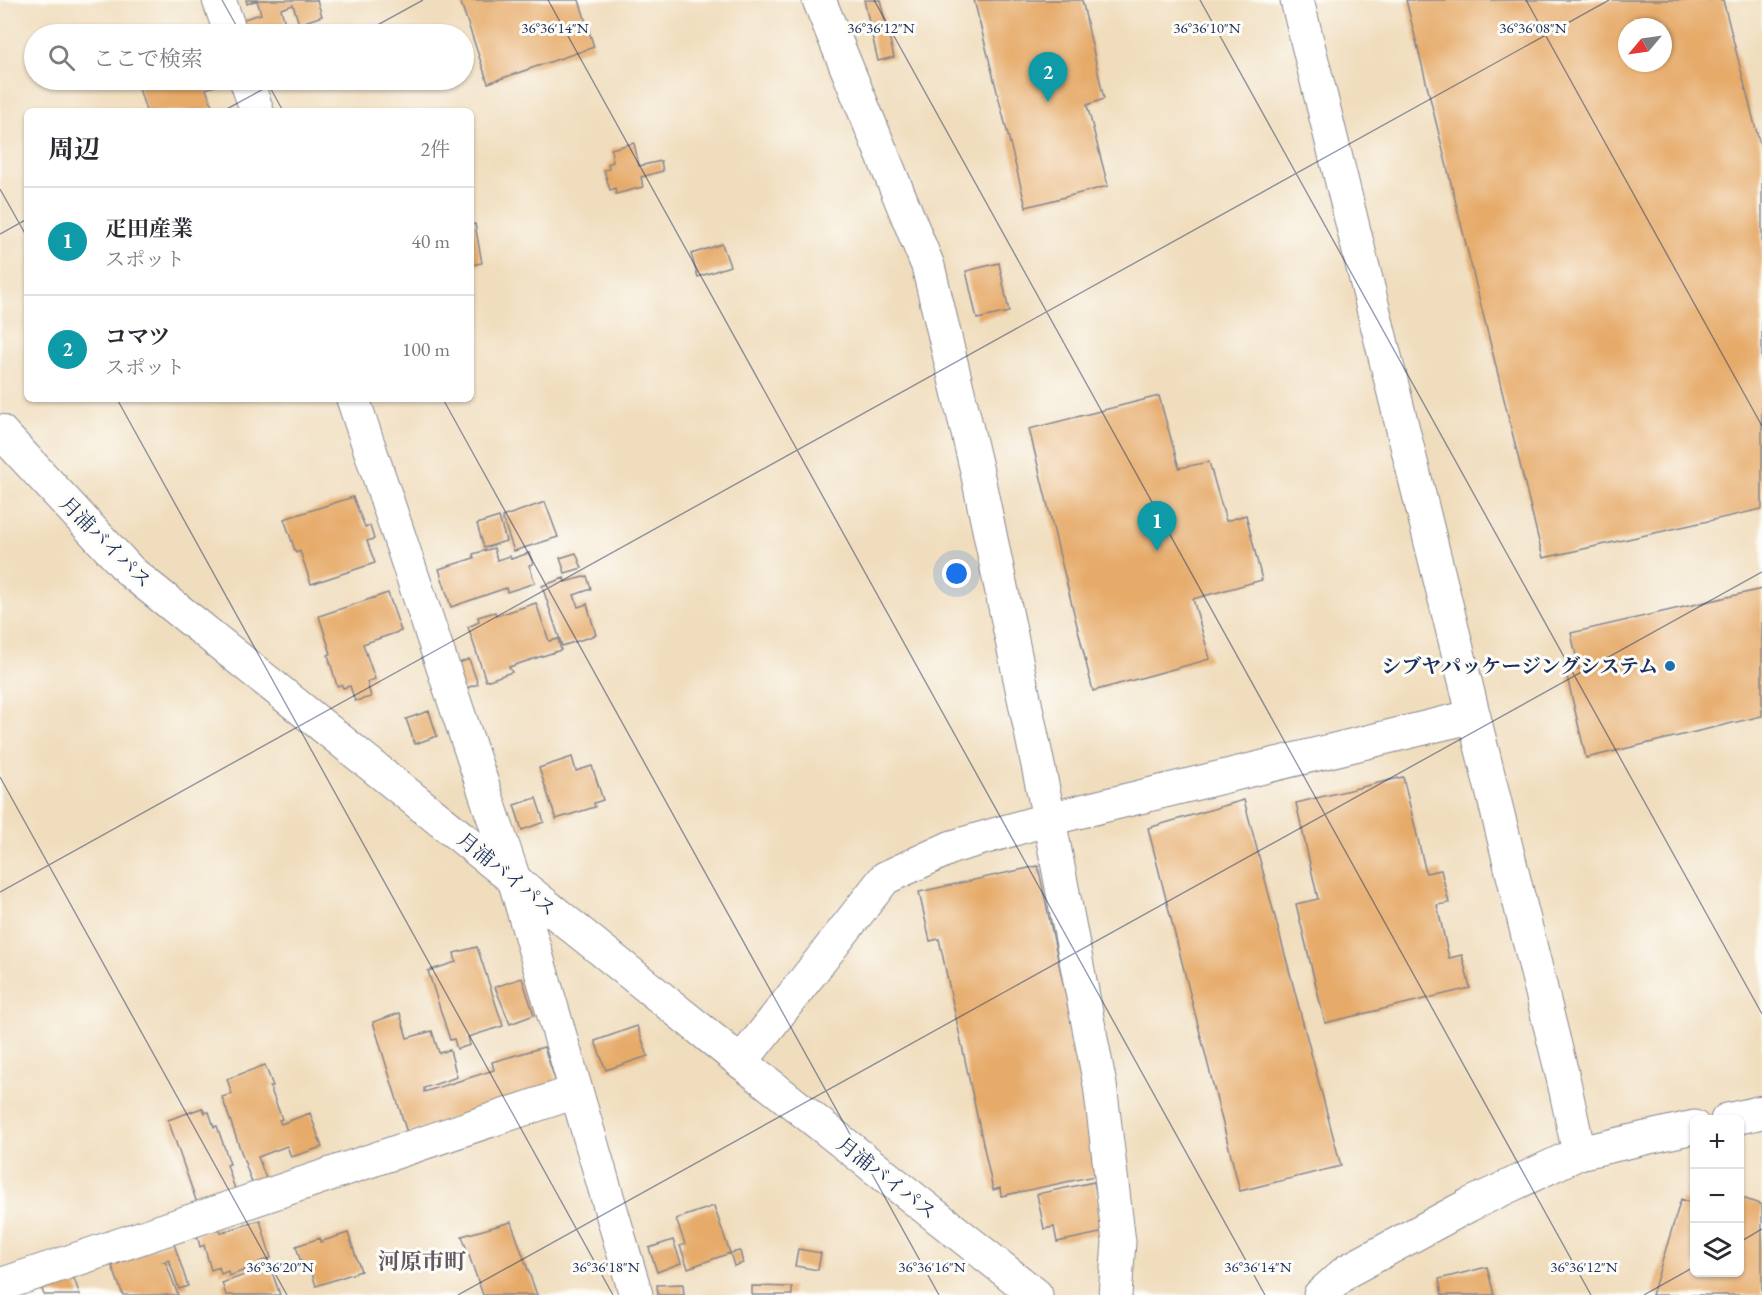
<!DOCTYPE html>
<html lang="ja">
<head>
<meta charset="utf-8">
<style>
  :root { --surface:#fff; --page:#f2f2f3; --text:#2b2b33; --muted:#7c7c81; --line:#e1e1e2; --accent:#7c3aed }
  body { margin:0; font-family:"EB Garamond","Noto Serif JP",serif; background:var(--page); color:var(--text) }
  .controls { position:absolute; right:18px; bottom:18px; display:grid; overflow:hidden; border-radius:9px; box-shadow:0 2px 4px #0004 }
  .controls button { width:54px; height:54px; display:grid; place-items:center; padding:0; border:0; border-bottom:2px solid var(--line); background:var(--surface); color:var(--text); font:30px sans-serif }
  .compass { position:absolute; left:1618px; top:18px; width:54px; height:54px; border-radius:50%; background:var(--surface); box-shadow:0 2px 4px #0004; rotate:241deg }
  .you { position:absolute; left:957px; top:574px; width:21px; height:21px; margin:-15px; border:4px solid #fff; border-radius:50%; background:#1a73e8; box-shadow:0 0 0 9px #1a73e833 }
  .badge { display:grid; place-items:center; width:39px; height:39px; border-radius:50%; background:var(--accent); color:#fff; font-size:20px; font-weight:700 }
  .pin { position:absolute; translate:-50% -50px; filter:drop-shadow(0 2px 3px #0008) }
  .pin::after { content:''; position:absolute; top:32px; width:21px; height:18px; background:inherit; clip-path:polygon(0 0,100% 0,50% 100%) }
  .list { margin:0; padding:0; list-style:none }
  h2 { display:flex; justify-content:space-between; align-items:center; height:78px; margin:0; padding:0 24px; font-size:26px }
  h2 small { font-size:20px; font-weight:400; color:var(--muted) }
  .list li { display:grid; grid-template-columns:39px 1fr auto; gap:18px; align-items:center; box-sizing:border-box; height:108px; padding:0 24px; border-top:2px solid var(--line) }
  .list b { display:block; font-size:22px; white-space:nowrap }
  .list p { margin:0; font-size:20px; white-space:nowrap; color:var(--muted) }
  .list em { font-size:20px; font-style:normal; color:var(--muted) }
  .icon { flex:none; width:33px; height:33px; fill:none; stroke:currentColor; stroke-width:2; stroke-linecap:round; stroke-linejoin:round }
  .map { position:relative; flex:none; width:1762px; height:1295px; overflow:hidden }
  .search { position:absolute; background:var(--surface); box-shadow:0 2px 4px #0004; left:24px; top:24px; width:450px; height:66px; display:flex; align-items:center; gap:15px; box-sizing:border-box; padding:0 21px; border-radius:33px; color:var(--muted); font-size:22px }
  .panel { position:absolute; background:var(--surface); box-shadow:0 2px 4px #0004; left:24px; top:108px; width:450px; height:294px; border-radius:9px }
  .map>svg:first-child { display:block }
  .building { fill:#e6aa69; fill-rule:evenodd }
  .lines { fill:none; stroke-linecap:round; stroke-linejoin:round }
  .minor-casing { stroke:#86868e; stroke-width:35 }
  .tertiary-casing { stroke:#86868e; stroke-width:35 }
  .trunk-casing { stroke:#86868e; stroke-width:35 }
  .minor { stroke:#fff; stroke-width:33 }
  .tertiary { stroke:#fff; stroke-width:33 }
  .trunk { stroke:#fff; stroke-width:33 }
  .ticks { fill:none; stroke:#1b2f5e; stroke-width:1.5; stroke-opacity:0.45 }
  .poi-dot { fill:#1f6fb2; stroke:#fdfcf7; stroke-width:2 }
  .labels { text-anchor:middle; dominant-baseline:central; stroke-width:6; stroke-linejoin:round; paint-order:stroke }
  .street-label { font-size:20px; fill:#1b2f5e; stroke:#fdfcf7 }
  .poi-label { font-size:20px; font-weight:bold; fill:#1b2f5e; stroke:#fdfcf7; text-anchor:end }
  .quarter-label { font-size:22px; font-weight:bold; fill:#625a62; stroke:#fdfcf7 }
  .ticks-label { font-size:15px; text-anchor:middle; fill:#1b2f5e; stroke:#fdfcf7; stroke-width:6; stroke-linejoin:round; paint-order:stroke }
</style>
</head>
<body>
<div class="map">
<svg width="1762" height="1295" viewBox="0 0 1762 1295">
  <rect width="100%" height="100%" fill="#fdfcf7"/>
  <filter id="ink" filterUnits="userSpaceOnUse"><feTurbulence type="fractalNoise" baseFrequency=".0167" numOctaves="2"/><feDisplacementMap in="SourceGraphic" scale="12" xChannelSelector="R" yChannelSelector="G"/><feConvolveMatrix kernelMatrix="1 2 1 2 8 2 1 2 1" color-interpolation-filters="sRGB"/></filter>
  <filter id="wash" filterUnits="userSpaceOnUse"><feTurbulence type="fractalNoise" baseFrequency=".008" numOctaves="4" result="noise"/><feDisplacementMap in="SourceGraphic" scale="24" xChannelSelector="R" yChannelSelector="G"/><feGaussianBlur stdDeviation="1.35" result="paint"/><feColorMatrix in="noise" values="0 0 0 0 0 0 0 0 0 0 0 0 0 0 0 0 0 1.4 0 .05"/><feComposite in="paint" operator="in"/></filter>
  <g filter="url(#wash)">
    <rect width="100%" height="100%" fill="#f0ddbd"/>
    <g id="blocks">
      <path class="building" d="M 246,0 L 317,0 L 322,16 L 299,24 L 293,5 L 281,9 L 286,27 L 263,34 L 241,34 L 237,21 L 261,14 L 257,0 L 247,4 Z
        M 460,0 L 579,0 L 594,47 L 488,83 Z
        M 864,0 L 880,0 L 894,57 L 878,61 Z
        M 974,0 L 1082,0 L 1104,99 L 1087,105 L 1108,186 L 1026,207 Z
        M 1406,0 L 1723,0 L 1762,153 L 1762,509 L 1543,558 ZM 1627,27 L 1663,27 L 1663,63 L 1627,63 Z
        M 155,80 L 223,80 L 224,83 L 206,89 L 213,108 L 202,111 L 146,111 L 138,85 Z
        M 634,143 L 639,166 L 661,161 L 663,171 L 641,177 L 643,187 L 616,194 L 615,188 L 610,190 L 604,170 L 609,169 L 608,164 L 613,162 L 611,149 Z
        M 475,224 L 482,263 L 471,265 L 471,225 Z
        M 722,244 L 730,266 L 698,277 L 691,254 Z
        M 999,263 L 1009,312 L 977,319 L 966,271 Z
        M 1159,396 L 1179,468 L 1209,462 L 1226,521 L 1246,515 L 1262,580 L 1193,599 L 1210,659 L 1093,691 L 1029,429 Z
        M 353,497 L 365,527 L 370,526 L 374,539 L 367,541 L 375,563 L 311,584 L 300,551 L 296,553 L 284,519 Z
        M 545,502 L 558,537 L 514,551 L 502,517 Z
        M 499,517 L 506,541 L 484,548 L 477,524 Z
        M 494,548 L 497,560 L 510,556 L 511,559 L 529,553 L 533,564 L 529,565 L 535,583 L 507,592 L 506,588 L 451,607 L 439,569 L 474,558 L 473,554 Z
        M 576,553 L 582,568 L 565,573 L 560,558 Z
        M 587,576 L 591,589 L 574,595 L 578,607 L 587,604 L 596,635 L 562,646 L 542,586 L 564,578 L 565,582 Z
        M 1762,589 L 1762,716 L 1586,758 L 1566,672 L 1579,669 L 1571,633 Z
        M 388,593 L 401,631 L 363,644 L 375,679 L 367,682 L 371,697 L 355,701 L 350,686 L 343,688 L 342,685 L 337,686 L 328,655 L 331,654 L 319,616 Z
        M 536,603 L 549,641 L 558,639 L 561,650 L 509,667 L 512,672 L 486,681 L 468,627 L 479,622 L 478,617 L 495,612 L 496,616 Z
        M 469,659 L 478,684 L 461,690 L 452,666 Z
        M 429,711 L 437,736 L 415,744 L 406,719 Z
        M 572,757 L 576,771 L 592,766 L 603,800 L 594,803 L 595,807 L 556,819 L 539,768 Z
        M 1403,777 L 1426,873 L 1441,870 L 1449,903 L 1437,905 L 1449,958 L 1462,955 L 1470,988 L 1325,1023 L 1296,904 L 1318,899 L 1296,803 Z
        M 536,798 L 544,822 L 522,830 L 514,805 Z
        M 1244,800 L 1341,1166 L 1240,1191 L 1148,828 Z
        M 1038,866 L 1104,1174 L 1001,1196 L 1000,1188 L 993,1190 L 939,939 L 930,941 L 919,892 Z
        M 477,947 L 503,1026 L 468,1037 L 470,1045 L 457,1049 L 454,1039 L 450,1040 L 428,971 L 456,962 L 454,953 Z
        M 522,978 L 534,1015 L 510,1024 L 495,987 Z
        M 400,1013 L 407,1038 L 432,1031 L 439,1053 L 450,1050 L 457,1077 L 424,1088 L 424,1092 L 494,1070 L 492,1062 L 544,1047 L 557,1085 L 407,1133 L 373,1022 Z
        M 637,1026 L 648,1056 L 606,1070 L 595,1041 Z
        M 265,1065 L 273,1086 L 270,1087 L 282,1119 L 279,1120 L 281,1124 L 310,1113 L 322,1147 L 291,1157 L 287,1146 L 258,1157 L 267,1181 L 253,1186 L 222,1097 L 232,1094 L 227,1079 Z
        M 202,1108 L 205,1113 L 209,1112 L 214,1127 L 217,1126 L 230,1164 L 227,1165 L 236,1192 L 198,1206 L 168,1120 Z
        M 1094,1182 L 1105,1232 L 1057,1242 L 1054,1227 L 1044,1229 L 1037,1194 Z
        M 1740,1197 L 1762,1205 L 1762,1295 L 1652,1295 L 1681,1199 L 1694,1204 L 1694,1272 L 1740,1272 Z
        M 714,1206 L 730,1253 L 688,1268 L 680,1246 L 685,1244 L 676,1219 Z
        M 260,1220 L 271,1258 L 259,1262 L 259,1265 L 229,1276 L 228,1271 L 221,1274 L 219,1267 L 211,1270 L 204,1245 L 200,1247 L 197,1234 L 218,1226 L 221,1233 Z
        M 511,1222 L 537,1295 L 483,1295 L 462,1236 Z
        M 348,1233 L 361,1271 L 316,1286 L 309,1264 L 302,1266 L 296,1246 L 320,1238 L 320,1242 Z
        M 673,1240 L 681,1263 L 657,1272 L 649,1248 Z
        M 173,1241 L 188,1286 L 179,1289 L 169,1260 L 163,1262 L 166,1263 L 178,1295 L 123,1295 L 112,1266 Z
        M 798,1249 L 821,1253 L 818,1270 L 795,1266 Z
        M 740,1251 L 743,1263 L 734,1266 L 730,1253 Z
        M 270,1266 L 280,1295 L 226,1295 L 222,1283 Z
        M 1487,1267 L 1494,1295 L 1442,1295 L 1439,1279 Z
        M 72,1273 L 80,1295 L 44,1295 L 40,1284 Z
        M 683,1284 L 684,1295 L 658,1295 L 657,1285 Z
        M 752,1286 L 792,1287 L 792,1295 L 752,1295 Z"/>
    </g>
  </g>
  <g filter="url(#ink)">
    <use href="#blocks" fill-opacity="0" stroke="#86868e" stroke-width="1.5"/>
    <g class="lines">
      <g class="minor-casing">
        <path id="minor" d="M 219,0 L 231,34
          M 819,0 L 928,266 L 976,467 L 1046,804 L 1100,1085 L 1119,1242 L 1115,1295
          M 1297,0 L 1564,1082 L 1579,1153
          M 246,80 L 257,111
          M 353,399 L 514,879 L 636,1295
          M 741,1062 L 885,878 L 952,847 L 1049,819 L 1474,716
          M 0,1285 L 575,1092"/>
      </g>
      <g class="tertiary-casing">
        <path id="tertiary" d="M 1727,1120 L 1762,1112
          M 1320,1295 L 1347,1271 L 1469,1205 L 1579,1153 L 1694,1127"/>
      </g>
      <g class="trunk-casing">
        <path id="trunk" d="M 0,431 L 131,572 L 741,1062 L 1036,1295"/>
      </g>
      <use href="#minor" class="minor"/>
      <use href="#tertiary" class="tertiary"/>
      <use href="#trunk" class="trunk"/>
    </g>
  </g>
  <path class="ticks" d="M 222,0 L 241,34M 548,0 L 1265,1295M 874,0 L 1591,1295M 1200,0 L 1762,1014M 1526,0 L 1762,426M 361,34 L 423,0M 266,80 L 283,111M 223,111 L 280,80M 0,189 L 27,237M 0,234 L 27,219M 117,399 L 613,1295M 443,399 L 939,1295M 0,777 L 287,1295M 0,892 L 1609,0M 1740,1242 L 1762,1229M 458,1295 L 1762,572M 1644,1295 L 1694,1267"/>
  <circle class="poi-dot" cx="1670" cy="666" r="6"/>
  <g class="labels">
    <g class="street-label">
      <text transform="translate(106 542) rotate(45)">月浦バイパス</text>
      <text transform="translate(507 874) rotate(39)">月浦バイパス</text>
      <text transform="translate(887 1178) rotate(38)">月浦バイパス</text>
    </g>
    <g class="poi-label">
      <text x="1658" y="666">シブヤパッケージングシステム</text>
    </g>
    <g class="quarter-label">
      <text x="422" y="1261">河原市町</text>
    </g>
  </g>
  <g class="ticks-label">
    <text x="555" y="33">36°36'14"N</text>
    <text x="881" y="33">36°36'12"N</text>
    <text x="1207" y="33">36°36'10"N</text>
    <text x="1533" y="33">36°36'08"N</text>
    <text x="280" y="1272">36°36'20"N</text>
    <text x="606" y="1272">36°36'18"N</text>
    <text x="932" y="1272">36°36'16"N</text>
    <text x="1258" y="1272">36°36'14"N</text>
    <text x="1584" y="1272">36°36'12"N</text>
  </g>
</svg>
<div class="controls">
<button>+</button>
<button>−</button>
<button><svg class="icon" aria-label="layers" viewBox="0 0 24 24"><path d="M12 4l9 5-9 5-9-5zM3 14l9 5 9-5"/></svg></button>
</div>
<svg class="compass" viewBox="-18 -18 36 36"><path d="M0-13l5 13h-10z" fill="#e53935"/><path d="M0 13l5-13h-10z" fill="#7c7c81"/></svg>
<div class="you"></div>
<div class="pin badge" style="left:1157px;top:551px;background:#0f9aa8">1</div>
<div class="pin badge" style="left:1048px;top:102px;background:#0f9aa8">2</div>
<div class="search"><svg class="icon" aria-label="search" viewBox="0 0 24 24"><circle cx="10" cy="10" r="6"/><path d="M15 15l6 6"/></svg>ここで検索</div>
<section class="panel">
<h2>周辺<small>2件</small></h2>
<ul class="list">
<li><span class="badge" style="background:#0f9aa8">1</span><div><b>疋田産業</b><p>スポット</p></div><em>40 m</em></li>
<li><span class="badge" style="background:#0f9aa8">2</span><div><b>コマツ</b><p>スポット</p></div><em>100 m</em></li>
</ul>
</section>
</div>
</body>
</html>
